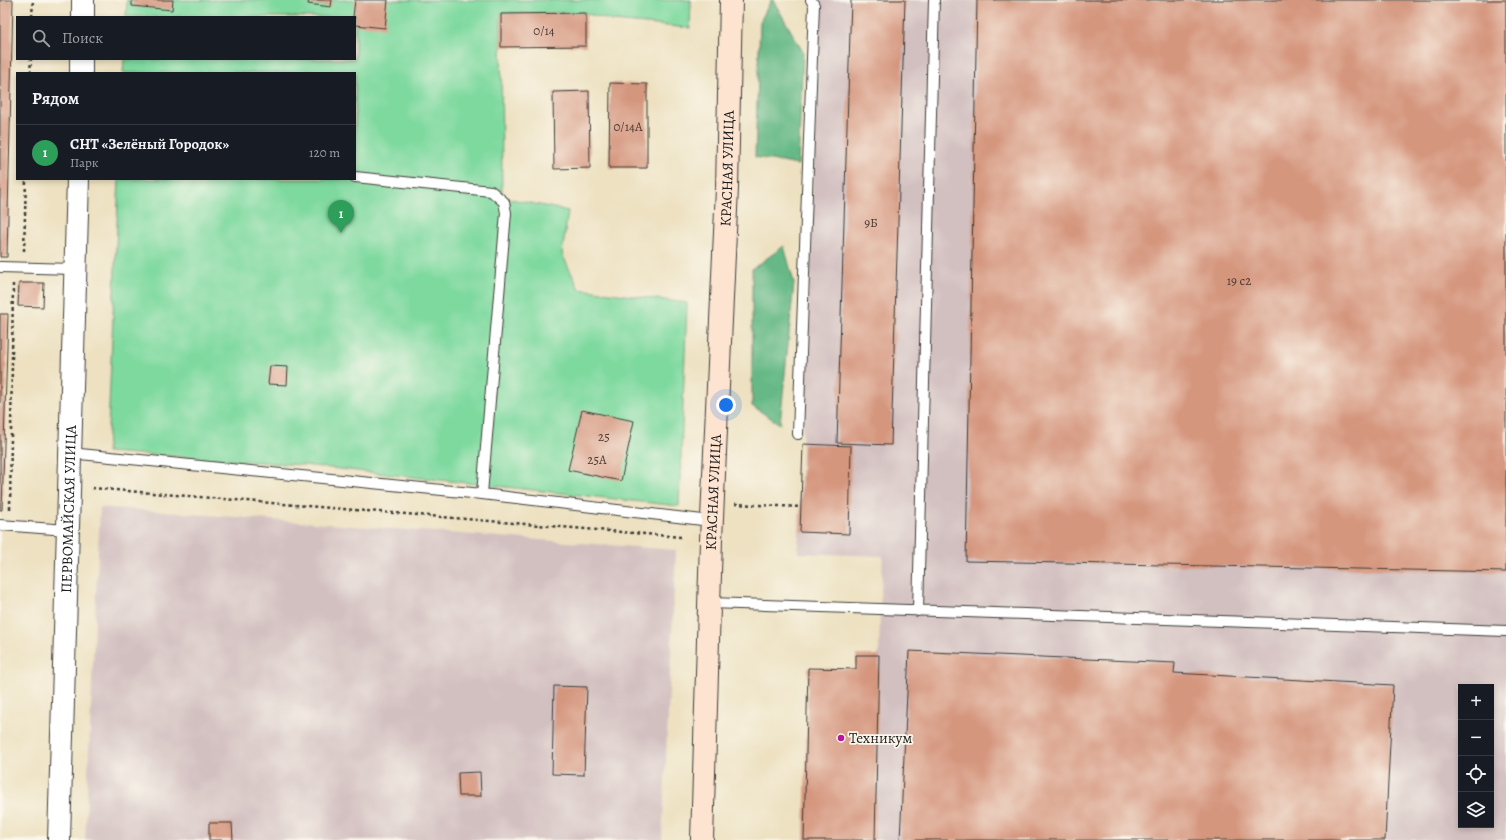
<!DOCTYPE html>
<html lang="ru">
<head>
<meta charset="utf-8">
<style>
  :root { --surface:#171b24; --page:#20242c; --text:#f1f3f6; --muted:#9ea1a6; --line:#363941; --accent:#d690ce }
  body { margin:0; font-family:Alegreya,serif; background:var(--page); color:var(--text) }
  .controls { position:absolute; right:12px; bottom:12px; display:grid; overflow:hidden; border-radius:0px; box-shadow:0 2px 6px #0003 }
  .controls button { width:36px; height:36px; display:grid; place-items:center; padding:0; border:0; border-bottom:1px solid var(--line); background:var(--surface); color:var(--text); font:20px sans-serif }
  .you { position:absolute; left:726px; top:405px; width:14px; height:14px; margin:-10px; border:3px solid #fff; border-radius:50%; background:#1a73e8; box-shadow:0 0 0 6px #1a73e833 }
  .badge { display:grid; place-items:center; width:26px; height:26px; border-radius:50%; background:var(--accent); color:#fff; font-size:13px; font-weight:700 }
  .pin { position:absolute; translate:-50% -33px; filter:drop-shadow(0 1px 2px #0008) }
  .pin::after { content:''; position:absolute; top:21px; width:14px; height:12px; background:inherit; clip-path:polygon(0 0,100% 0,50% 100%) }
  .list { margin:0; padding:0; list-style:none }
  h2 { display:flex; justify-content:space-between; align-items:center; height:52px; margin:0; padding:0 16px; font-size:17px }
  h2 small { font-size:13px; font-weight:400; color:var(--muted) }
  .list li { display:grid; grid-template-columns:26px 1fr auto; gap:12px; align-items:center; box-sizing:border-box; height:56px; padding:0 16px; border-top:1px solid var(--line) }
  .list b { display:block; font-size:15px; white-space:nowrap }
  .list p { margin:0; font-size:13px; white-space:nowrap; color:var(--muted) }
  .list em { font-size:13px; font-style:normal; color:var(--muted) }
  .icon { flex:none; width:22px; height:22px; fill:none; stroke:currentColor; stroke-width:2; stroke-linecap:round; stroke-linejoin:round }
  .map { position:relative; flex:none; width:1506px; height:840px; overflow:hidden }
  .search { position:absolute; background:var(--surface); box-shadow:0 2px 6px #0003; left:16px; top:16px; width:340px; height:44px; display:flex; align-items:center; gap:10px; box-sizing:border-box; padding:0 14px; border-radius:0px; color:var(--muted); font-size:15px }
  .panel { position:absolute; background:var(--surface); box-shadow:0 2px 6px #0003; left:16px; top:72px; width:340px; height:108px; border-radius:0px }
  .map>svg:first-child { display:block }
  .industrial { fill:#d2bfc0; fill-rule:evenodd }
  .green { fill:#7ed99f; stroke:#4d7a5e }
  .forest { fill:#66b986; stroke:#416a51 }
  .building { fill:#d5967e }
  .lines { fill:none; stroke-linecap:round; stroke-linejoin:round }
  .service-casing { stroke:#3b3a35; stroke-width:12 }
  .tertiary-casing { stroke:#3b3a35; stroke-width:24 }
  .secondary-casing { stroke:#3b3a35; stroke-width:24 }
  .path { stroke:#3b3a35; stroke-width:2.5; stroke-dasharray:3 3; stroke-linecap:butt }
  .service { stroke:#fff; stroke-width:10 }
  .tertiary { stroke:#fff; stroke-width:22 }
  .secondary { stroke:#fde4d1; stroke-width:22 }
  .poi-dot { fill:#b5179e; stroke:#fbf7ec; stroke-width:1.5 }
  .labels { text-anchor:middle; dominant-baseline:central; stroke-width:3.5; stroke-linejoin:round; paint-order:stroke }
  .number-label { font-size:13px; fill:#4a3a34 }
  .street-label { font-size:15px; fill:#1c1c1c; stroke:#fbf7ec }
  .poi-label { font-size:15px; fill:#1c1c1c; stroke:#fbf7ec; text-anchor:start }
</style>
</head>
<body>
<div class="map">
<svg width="1506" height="840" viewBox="0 0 1506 840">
  <rect width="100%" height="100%" fill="#fbf7ec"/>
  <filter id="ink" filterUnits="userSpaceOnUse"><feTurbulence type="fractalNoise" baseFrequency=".025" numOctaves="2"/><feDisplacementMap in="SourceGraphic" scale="8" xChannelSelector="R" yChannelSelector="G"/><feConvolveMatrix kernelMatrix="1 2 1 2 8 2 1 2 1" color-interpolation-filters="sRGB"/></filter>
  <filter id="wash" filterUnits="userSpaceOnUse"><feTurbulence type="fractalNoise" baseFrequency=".012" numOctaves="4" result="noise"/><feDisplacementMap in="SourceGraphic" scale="16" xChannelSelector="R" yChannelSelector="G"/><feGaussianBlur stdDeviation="0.9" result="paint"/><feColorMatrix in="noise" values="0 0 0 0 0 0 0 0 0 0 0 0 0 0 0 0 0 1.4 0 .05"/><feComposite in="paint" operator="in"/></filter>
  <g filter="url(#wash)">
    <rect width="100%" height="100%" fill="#ede1c1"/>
    <path class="industrial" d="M 820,0 L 1506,0 L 1506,840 L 875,840 L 880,609 L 883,556 L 798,553 ZM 1461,687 L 1491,687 L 1491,825 L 1461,825 Z
      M 100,507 L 676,550 L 662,840 L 85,840 Z"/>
    <path class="green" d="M 127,0 L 691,0 L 690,28 L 613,21 L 585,13 L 501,13 L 502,197 L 568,211 L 562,254 L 579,289 L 687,303 L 679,506 L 303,465 L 107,452 L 119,179 L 355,179 L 355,73 L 123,73 L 124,59 L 355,59 L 355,17 L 126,17 Z"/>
    <path class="forest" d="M 771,0 L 773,0 L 803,52 L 798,165 L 755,157 L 760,22 Z
      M 784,246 L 794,283 L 780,424 L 752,406 L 752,269 Z"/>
    <g id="blocks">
      <path class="building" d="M 0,0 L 13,0 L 7,257 L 0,257 Z
        M 132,0 L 173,0 L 172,10 L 132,6 Z
        M 309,0 L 332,0 L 331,7 L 308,4 Z
        M 355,0 L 388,0 L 385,28 L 355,25 L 355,17 L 353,17 Z
        M 851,0 L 905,0 L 891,445 L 837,443 Z
        M 977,0 L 1506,0 L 1506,572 L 966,561 Z
        M 586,13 L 586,46 L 501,47 L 501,14 Z
        M 610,83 L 647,84 L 647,168 L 609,168 Z
        M 589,91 L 590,168 L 554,169 L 553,92 Z
        M 19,283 L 44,283 L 43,307 L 18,306 Z
        M 0,314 L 8,314 L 2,510 L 0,510 Z
        M 270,366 L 288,367 L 287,385 L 268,384 Z
        M 582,410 L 634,421 L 621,481 L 568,470 Z
        M 803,444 L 851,446 L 849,534 L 800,532 Z
        M 909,651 L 1175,663 L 1174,673 L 1393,685 L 1385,840 L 900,840 Z
        M 856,655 L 879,655 L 875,840 L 804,840 L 808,668 L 856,669 Z
        M 554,686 L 587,687 L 584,775 L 552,774 Z
        M 480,772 L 481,796 L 459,796 L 458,773 Z
        M 209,823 L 232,823 L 233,840 L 209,840 Z"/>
    </g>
  </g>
  <g filter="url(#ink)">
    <use href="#blocks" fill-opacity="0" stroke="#3b3a35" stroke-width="1"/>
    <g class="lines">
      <g class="service-casing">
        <path id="service" d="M 355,177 L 491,191 L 504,202 L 506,213 L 482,494
          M 0,267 L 74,269
          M 798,434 L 814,5 L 811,0
          M 70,453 L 482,494 L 711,521
          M 0,525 L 67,530
          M 710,603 L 1506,631
          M 918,611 L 934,0"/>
      </g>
      <g class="tertiary-casing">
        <g id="tertiary">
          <path d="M 83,17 L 83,0"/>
          <path d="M 81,73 L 81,59"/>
          <path id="s1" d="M 59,840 L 78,179"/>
        </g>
      </g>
      <g class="secondary-casing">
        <g id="secondary">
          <path id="s2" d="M 702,840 L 711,540 L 727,188 L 731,0"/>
        </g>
      </g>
      <path class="path" d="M 32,17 L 33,0
        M 30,73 L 31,59
        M 24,251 L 26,179
        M 92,488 L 681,537
        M 735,504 L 801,507
        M 10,509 L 13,284"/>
      <use href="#service" class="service"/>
      <use href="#tertiary" class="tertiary"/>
      <use href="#secondary" class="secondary"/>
    </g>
  </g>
  <circle class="poi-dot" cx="841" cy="738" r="4"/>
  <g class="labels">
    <g class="number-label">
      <text x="544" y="30">0/14</text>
      <text x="628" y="126">0/14А</text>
      <text x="871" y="222">9Б</text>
      <text x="1239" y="280">19 с2</text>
      <text x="604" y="436">25</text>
      <text x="597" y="459">25А</text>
    </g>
    <g class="street-label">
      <text stroke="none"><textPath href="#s2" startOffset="672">КРАСНАЯ УЛИЦА</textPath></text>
      <text stroke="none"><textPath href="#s2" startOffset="348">КРАСНАЯ УЛИЦА</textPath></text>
      <text stroke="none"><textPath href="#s1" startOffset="331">ПЕРВОМАЙСКАЯ УЛИЦА</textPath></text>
    </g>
    <g class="poi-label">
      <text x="849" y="738">Техникум</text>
    </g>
  </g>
</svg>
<div class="controls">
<button>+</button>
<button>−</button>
<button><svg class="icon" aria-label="locate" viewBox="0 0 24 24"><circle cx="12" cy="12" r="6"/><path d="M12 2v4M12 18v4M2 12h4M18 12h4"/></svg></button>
<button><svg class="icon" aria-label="layers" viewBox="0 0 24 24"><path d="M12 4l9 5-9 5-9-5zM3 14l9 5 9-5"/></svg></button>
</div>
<div class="you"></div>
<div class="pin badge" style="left:341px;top:233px;background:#2e9e5b">1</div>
<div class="search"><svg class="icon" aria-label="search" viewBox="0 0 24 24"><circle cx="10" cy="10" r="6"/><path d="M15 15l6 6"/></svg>Поиск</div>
<section class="panel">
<h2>Рядом<small></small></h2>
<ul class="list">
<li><span class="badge" style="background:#2e9e5b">1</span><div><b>СНТ «Зелёный Городок»</b><p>Парк</p></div><em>120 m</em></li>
</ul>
</section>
</div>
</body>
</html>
